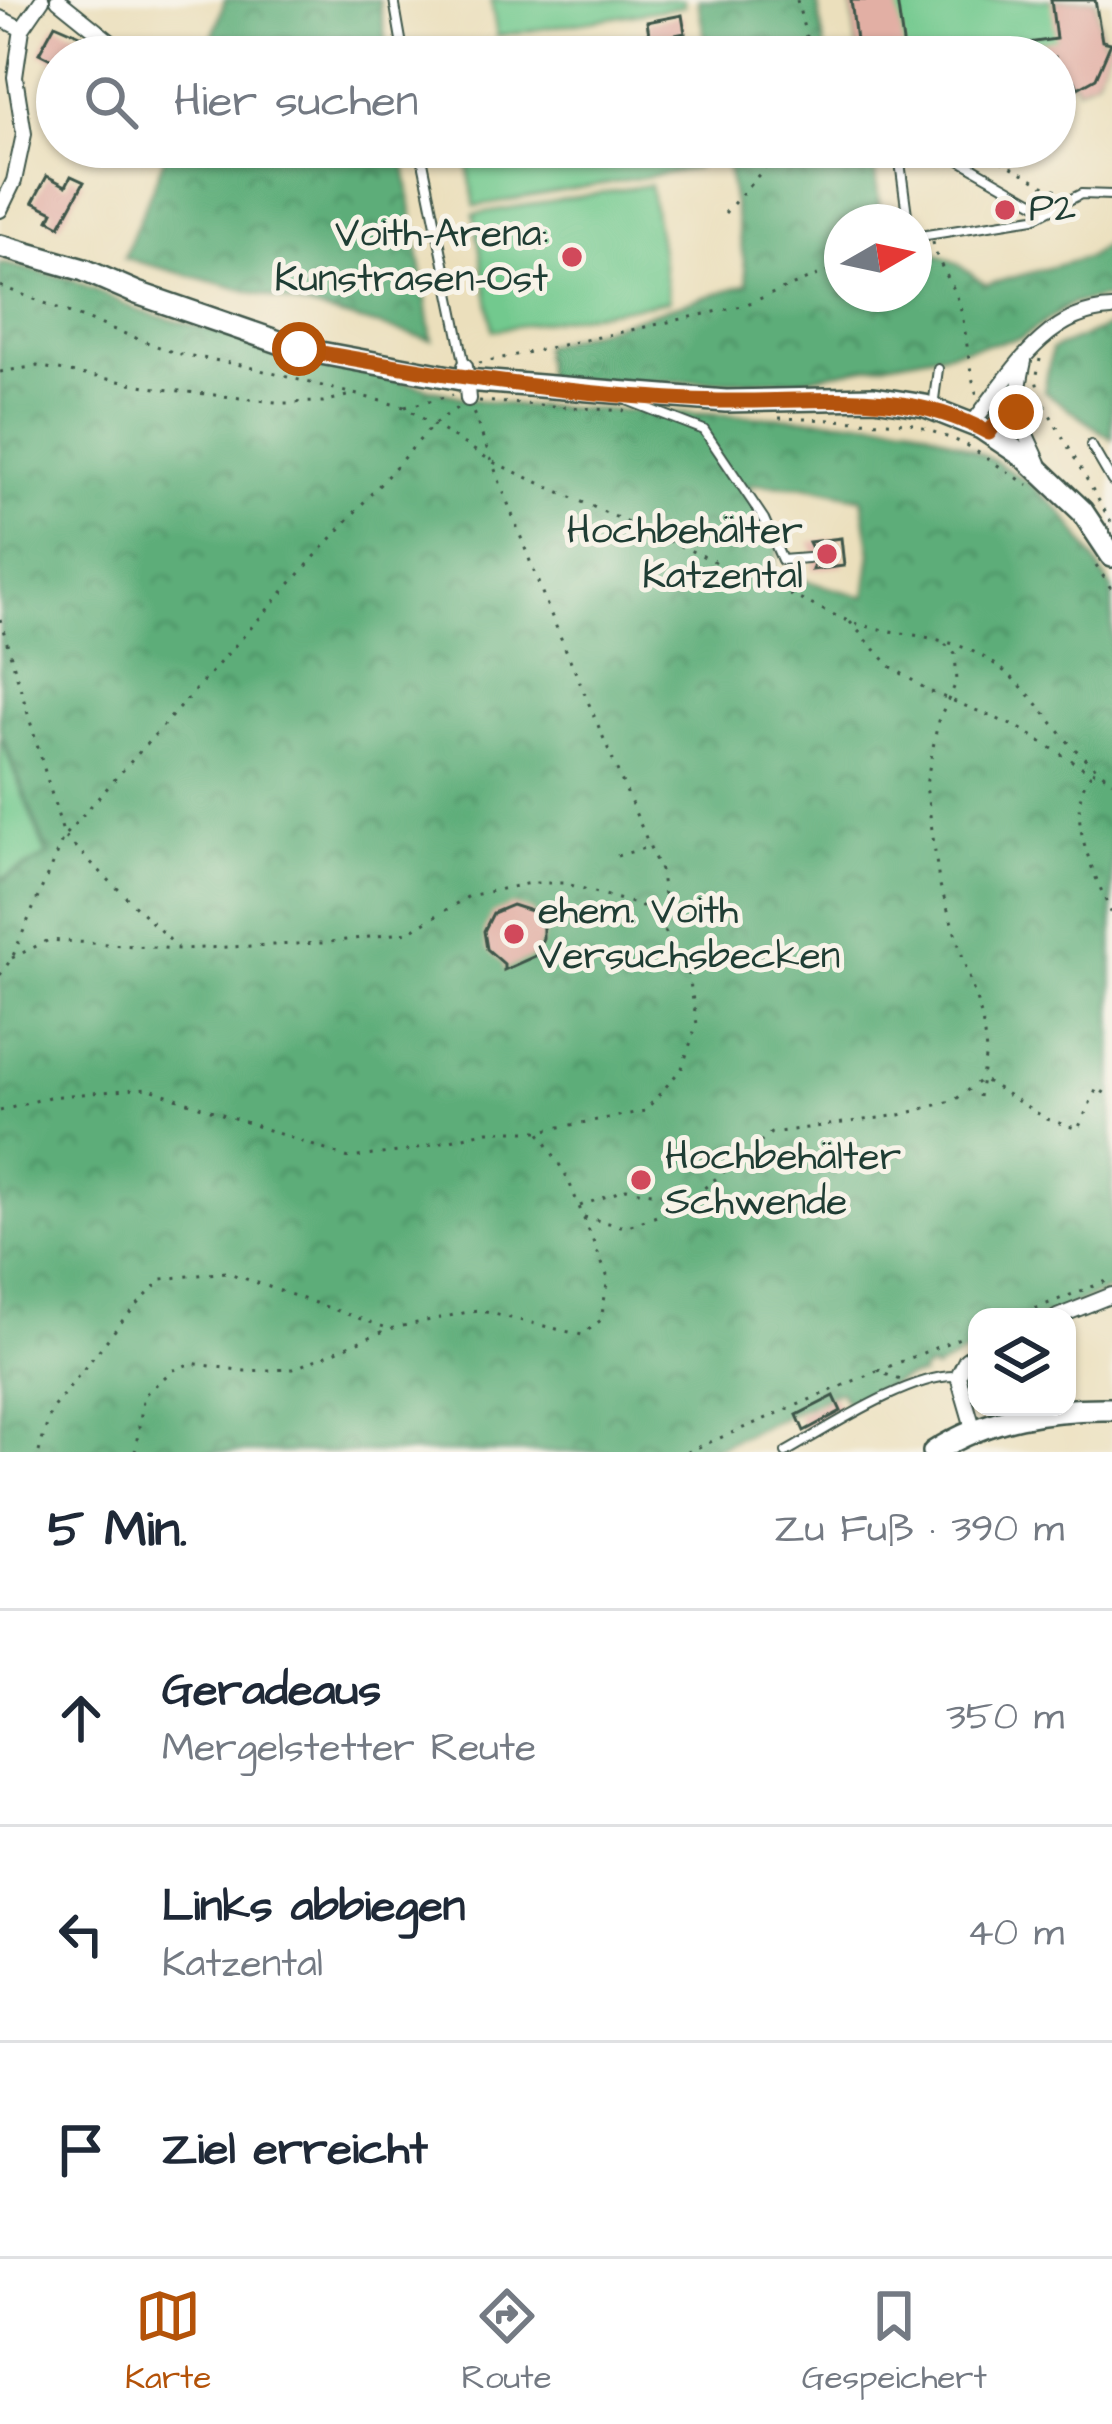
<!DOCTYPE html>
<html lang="de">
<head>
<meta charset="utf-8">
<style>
  :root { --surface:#fff; --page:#f2f2f3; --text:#1f2937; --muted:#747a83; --line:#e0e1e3; --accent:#b45309 }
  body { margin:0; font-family:"Architects Daughter",sans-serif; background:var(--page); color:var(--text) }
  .controls { position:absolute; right:36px; bottom:36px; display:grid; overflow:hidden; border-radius:24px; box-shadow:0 3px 9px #0004 }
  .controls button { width:108px; height:108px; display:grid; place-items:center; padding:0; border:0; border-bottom:3px solid var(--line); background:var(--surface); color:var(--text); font:60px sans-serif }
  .compass { position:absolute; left:824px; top:204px; width:108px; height:108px; border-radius:50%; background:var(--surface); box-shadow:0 3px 9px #0004; rotate:81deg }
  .stop { position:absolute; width:36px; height:36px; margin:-27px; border:9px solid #b45309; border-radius:50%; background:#fff }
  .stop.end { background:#b45309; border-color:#fff; box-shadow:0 3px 12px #0008 }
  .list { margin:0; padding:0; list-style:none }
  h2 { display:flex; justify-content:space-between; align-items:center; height:156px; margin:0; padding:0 48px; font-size:51px }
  h2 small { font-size:39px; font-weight:400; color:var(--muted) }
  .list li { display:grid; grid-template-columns:78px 1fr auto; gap:36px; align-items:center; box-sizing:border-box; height:216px; padding:0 48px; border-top:3px solid var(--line) }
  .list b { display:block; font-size:45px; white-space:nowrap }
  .list p { margin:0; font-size:39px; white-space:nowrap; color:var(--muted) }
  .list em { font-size:39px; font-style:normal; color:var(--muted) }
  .icon { flex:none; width:66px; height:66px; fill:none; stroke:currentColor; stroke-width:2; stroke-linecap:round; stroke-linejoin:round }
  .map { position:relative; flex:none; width:1112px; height:1452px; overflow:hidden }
  .search { position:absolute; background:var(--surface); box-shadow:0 3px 9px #0004; left:36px; right:36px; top:36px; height:132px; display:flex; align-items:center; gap:30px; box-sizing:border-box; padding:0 42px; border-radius:66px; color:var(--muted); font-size:45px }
  .sheet { height:804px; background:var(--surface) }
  nav { display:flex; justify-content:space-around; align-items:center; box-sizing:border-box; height:168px; border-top:3px solid var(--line); background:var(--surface); font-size:33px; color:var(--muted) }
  nav a { display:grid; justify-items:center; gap:6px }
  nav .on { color:var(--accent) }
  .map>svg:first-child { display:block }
  .forest { fill:url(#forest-crowns); stroke:#3e7556; stroke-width:3; fill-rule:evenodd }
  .pitch { fill:#72c98e; stroke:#488361; stroke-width:3 }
  .building { fill:#e2afa4 }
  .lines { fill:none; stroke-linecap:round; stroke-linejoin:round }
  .lane-casing { stroke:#3e5548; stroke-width:12 }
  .street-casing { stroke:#3e5548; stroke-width:18 }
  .secondary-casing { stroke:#3e5548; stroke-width:26 }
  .path { stroke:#3e5548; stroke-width:3; stroke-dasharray:3 9; stroke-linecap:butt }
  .lane { stroke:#fff; stroke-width:8 }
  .street { stroke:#fff; stroke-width:14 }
  .secondary { stroke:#fff; stroke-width:21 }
  .route { stroke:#b45309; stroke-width:15 }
  .poi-dot { fill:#d1495b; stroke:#f7f3e8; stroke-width:4.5 }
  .labels { text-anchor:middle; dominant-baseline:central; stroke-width:10; stroke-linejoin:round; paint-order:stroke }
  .poi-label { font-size:39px; fill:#1f3d34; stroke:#f7f3e8; text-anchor:start }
</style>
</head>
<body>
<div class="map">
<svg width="1112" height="1452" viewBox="0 0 1112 1452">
  <defs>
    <pattern id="forest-crowns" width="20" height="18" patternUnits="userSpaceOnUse" patternTransform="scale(3)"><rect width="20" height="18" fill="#5dad79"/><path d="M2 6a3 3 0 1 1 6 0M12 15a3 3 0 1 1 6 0" fill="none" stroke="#4c8e64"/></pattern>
  </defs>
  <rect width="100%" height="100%" fill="#f7f3e8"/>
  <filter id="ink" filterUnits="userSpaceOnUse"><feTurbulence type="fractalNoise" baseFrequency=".00833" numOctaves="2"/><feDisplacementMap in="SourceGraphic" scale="24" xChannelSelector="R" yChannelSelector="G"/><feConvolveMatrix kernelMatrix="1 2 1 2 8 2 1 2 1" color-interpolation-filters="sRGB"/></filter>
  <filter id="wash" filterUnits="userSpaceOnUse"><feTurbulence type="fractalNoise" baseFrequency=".004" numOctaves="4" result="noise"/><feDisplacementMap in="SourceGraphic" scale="48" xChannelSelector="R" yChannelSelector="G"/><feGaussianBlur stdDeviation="2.7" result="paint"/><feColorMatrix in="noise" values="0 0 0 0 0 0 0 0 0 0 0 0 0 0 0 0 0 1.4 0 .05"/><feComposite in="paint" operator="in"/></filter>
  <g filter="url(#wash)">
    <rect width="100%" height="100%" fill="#ebdfbc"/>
    <path class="forest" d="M 225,0 L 379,0 L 388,57 L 206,57 Z
      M 698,0 L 817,0 L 826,57 L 708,57 Z
      M 169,147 L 402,147 L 432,340 L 124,258 Z
      M 724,147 L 871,147 L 882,222 L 842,222 L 842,294 L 914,294 L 914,243 L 956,263 L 986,285 L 1089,257 L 1112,239 L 1112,296 L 1071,304 L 1021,338 L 797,380 L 546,383 L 543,346 L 748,284 Z
      M 0,263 L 71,279 L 139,311 L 468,399 L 520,406 L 909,423 C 963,443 1020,469 1061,512 C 1081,535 1096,564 1112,590 L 1112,1289 L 1042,1317 L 977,1317 L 977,1347 L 934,1370 L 931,1367 L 921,1372 L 922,1375 L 906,1378 L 846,1402 L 840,1391 L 707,1452 L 0,1452 L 0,881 L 49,856 L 0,730 ZM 748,484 L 811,487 L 862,498 L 871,553 L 865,597 L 773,572 L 778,547 Z
      M 1112,325 L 1112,439 L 1044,391 L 1052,349 Z"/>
    <path class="pitch" d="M 491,0 L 683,0 L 684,6 L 497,36 Z
      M 851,0 L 1095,0 L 1102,40 L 1110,44 L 1096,78 L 1078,88 L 1074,81 L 1055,85 L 1055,57 L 858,57 Z
      M 465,147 L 692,147 L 696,168 L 475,206 Z
      M 650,185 L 669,301 L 493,330 L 474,214 Z
      M 0,736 L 47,856 L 0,879 Z"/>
    <g id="blocks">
      <path class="building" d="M 851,0 L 897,0 L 905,57 L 858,57 Z
        M 1051,0 L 1095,0 L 1102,41 L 1111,43 L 1096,78 L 1078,88 L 1075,81 L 1055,85 L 1055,57 L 970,57 L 970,51 L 1056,39 Z
        M 682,15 L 685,33 L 650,40 L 647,22 Z
        M 55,24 L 87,38 L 76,57 L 57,57 L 57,62 L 39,53 Z
        M 47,176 L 66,186 L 71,176 L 84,182 L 60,226 L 49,220 L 53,212 L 33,202 Z
        M 841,538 L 844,566 L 812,570 L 816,556 L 809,542 Z
        M 512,905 L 531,911 L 543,928 L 543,938 L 535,956 L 504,970 L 504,964 L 487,949 L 484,931 L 493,913 Z
        M 834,1396 L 841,1411 L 804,1431 L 797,1415 Z"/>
    </g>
  </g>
  <g filter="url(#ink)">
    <use href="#blocks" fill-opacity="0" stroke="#3e5548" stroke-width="3"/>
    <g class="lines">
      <g class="lane-casing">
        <path id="lane" d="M 394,0 L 404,57
          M 420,147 L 465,366
          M 898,147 L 908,222
          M 937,147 L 1047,210
          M 914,237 L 1034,218 L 1081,194 L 1112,195
          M 629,401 L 704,430 L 764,519 L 782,560 L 808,558
          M 933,407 L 938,369
          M 1091,445 L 1112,481
          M 786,1452 C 827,1429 910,1374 957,1376"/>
      </g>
      <g class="street-casing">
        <path id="street" d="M 58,0 L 129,57
          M 0,18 L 22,29
          M 0,210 L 14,181 L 24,134 L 15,77 L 22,29 L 42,0
          M 1024,361 C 1012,416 1017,414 1039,463
          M 465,366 L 468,399
          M 972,424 C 1009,377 1045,311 1112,309
          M 989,433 L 1016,395
          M 1057,1317 L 1112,1295
          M 974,1431 L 958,1376 L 966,1360 L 977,1352"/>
      </g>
      <g class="secondary-casing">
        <path id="secondary" d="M 0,246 L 84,270 L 137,293 L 299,349 L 466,380 L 726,401 L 874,398 L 925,406 L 981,428 L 1026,458 L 1082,511 L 1112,556
          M 934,1452 C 989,1417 1048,1408 1112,1409"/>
      </g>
      <path class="path" d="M 797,0 L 811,57
        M 988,147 L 985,152 L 1049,188 L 1064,191
        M 725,213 L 764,169 L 777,147
        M 933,242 C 937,266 953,281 959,303 C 968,334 967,368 978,398
        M 0,286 L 175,353 L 241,365 L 404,407 L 495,463 L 848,621 C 890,635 936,633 976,653 C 1015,673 1037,703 1063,736 C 1077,753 1096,768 1112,781
        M 1040,359 L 1036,380 L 1041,399 L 1111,522
        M 479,363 L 742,306 L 842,265
        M 0,372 L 37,366 L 162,389 L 284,403 L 323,402 L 355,394
        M 479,401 L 625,411
        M 405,407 L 453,395
        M 779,418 L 910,423 L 965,444 L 1028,485
        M 1096,565 L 1112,590
        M 0,619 L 64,836 L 177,947
        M 850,622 L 890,666 L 929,691 L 1019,728 L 1082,767 L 1105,776
        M 945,644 L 955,654 L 957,681 L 938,721 L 926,785 L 939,882 L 982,1018 L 986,1052 L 979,1097
        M 1091,774 C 1061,810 1096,877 1112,915
        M 617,856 L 648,847
        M 12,958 L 49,940 L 179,949 L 322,943 L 409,932 L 469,896 L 530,883 L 564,883 L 652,909 L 665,905 L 661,873 L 546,603 L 473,412
        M 0,975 L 12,958 L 64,836 L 434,424 L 457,408
        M 0,1111 L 49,1097 L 147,1088 L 349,1158 L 406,1151 L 488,1131 L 539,1131 L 645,1111 L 682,1068 L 697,1024 L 688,971 L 652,909
        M 580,1206 L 626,1189 L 691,1199
        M 584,1217 L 625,1227 L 680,1208 L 771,1133 L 900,1115 L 955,1100 L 982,1079 L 1047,1119 L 1078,1129 L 1097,1088 L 1112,1098
        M 1013,1317 L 1112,1279
        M 878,1371 L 977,1331
        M 39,1452 L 51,1410 L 123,1320 L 162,1279 L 226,1272 L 387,1328
        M 135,1452 L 144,1395 L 172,1371 L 191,1363 L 245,1371 L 293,1369 L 389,1329 L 477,1310 L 582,1335 L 601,1320 L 608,1278 L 567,1177 L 540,1133
        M 687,1452 L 877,1371 L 901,1380"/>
      <use href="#lane" class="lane"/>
      <use href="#street" class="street"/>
      <use href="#secondary" class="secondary"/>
    </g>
  </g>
  <g class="lines" filter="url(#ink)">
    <path class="route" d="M 299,349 C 405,368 510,386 618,395 C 654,398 691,401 728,401 C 819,402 906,387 989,433 L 1016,395 L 1016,412"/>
  </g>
  <g class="poi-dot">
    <circle cx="1005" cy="210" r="12"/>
    <circle cx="572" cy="257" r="12"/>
    <circle cx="827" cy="554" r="12"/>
    <circle cx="514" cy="934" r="12"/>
    <circle cx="641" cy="1180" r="12"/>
  </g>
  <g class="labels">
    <g class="poi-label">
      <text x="1029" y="210">P2</text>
      <text x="548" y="235" text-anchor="end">Voith-Arena:<tspan x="548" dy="45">Kunstrasen-Ost</tspan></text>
      <text x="803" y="532" text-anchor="end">Hochbehälter<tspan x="803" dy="45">Katzental</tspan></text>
      <text x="538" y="912">ehem. Voith<tspan x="538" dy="45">Versuchsbecken</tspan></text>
      <text x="665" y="1158">Hochbehälter<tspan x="665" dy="45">Schwende</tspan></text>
    </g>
  </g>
</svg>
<div class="controls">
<button><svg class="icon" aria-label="layers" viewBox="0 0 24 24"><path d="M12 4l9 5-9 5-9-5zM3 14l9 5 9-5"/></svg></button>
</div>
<svg class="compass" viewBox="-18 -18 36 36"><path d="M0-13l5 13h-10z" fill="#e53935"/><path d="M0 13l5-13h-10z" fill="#747a83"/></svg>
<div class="stop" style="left:299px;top:349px"></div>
<div class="stop end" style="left:1016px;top:412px"></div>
<div class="search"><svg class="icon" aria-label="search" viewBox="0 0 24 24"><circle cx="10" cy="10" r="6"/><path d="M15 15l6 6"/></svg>Hier suchen</div>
</div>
<section class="sheet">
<h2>5 Min.<small>Zu Fuß · 390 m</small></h2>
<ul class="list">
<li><svg class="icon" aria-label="ahead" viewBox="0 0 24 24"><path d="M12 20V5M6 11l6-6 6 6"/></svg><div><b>Geradeaus</b><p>Mergelstetter Reute</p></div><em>350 m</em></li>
<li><svg class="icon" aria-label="left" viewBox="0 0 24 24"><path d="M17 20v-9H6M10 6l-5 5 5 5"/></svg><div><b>Links abbiegen</b><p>Katzental</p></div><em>40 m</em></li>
<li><svg class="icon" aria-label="arrive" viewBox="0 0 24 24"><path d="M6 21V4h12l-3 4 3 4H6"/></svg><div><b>Ziel erreicht</b></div></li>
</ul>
</section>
<nav>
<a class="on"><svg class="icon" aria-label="map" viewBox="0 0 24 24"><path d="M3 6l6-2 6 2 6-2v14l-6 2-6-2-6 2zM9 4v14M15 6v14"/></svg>Karte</a>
<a><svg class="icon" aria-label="directions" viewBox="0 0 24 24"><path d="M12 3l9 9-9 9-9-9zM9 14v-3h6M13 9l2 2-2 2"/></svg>Route</a>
<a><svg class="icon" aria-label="saved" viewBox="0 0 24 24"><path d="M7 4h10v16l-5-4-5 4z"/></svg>Gespeichert</a>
</nav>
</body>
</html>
